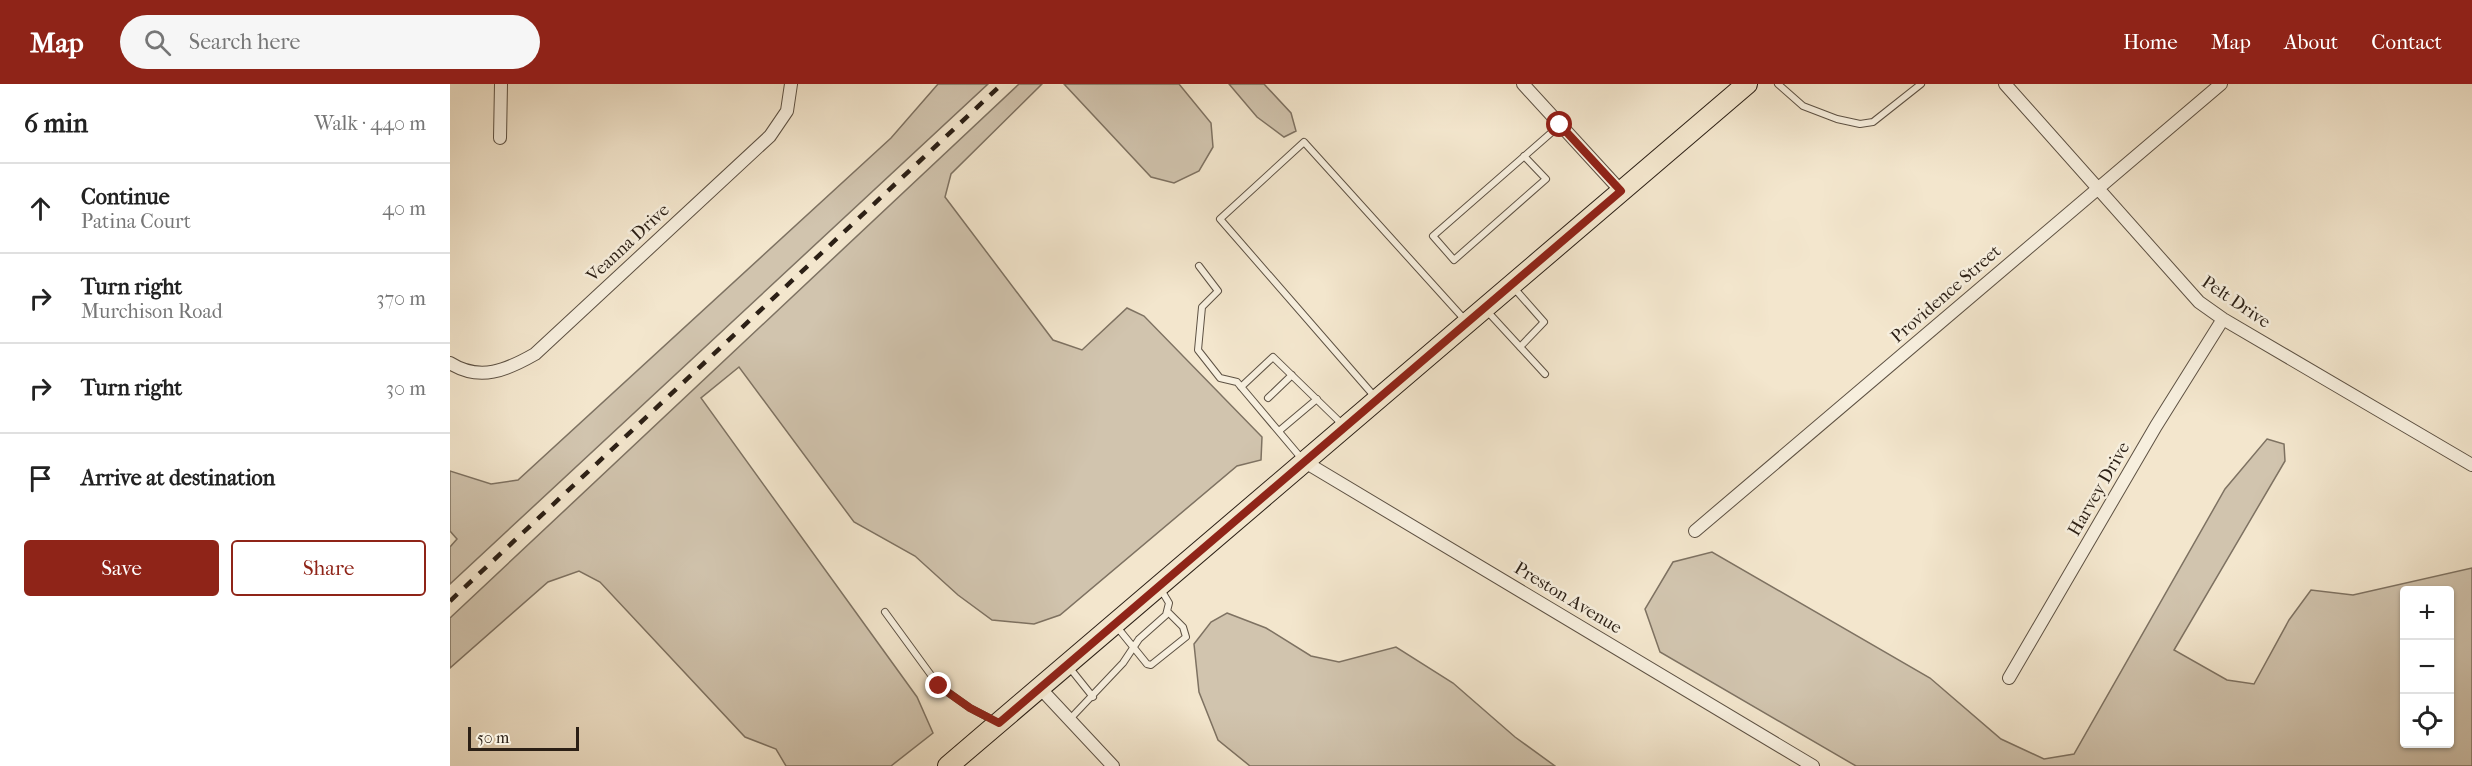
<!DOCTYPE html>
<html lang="en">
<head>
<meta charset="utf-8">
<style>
  :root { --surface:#fff; --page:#f6f6f6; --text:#222; --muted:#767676; --line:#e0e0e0; --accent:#8f2418 }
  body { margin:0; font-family:"IM FELL French Canon",serif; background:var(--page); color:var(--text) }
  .controls { position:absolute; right:18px; bottom:18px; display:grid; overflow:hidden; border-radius:6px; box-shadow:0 2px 4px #0004 }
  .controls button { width:54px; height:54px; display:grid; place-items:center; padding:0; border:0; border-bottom:2px solid var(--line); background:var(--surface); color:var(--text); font:30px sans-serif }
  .scale { position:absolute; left:18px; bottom:15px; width:111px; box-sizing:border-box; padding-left:6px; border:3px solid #2b1f15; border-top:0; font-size:16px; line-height:21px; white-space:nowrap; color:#2b1f15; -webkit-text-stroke:4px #f7efde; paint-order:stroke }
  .stop { position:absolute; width:18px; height:18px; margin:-14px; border:4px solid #8f2418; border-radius:50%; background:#fff }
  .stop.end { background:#8f2418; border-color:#fff; box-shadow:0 2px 6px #0008 }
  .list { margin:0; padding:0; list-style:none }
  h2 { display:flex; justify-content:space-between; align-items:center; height:78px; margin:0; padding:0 24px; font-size:26px }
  h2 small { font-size:20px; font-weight:400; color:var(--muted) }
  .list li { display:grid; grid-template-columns:39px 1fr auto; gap:18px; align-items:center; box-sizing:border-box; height:90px; padding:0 24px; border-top:2px solid var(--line) }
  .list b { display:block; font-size:22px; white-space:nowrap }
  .list p { margin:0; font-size:20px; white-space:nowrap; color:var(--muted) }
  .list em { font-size:20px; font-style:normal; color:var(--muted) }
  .actions { display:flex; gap:12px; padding:18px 24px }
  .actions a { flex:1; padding:14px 0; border:2px solid var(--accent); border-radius:6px; text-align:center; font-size:21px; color:var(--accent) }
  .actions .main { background:var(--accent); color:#fff }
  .icon { flex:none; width:33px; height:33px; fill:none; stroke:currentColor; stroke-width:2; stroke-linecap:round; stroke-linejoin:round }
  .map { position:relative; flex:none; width:2022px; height:682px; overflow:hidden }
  header { display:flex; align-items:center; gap:36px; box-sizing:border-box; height:84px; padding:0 30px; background:var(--accent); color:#fff }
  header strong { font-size:28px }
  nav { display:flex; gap:33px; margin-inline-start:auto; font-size:21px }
  .search { width:420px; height:54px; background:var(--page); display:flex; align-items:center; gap:15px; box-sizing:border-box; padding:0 21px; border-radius:33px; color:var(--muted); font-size:22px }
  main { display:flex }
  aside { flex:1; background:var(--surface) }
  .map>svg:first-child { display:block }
  .green { fill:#d1c4ae; stroke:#7e7262; stroke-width:1.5; fill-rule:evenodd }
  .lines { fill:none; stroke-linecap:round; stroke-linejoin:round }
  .service-casing { stroke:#5d5143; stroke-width:8 }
  .minor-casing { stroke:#5d5143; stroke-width:14 }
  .primary-casing { stroke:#2b1f15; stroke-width:22 }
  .service { stroke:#f7efde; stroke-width:6 }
  .minor { stroke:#f7efde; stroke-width:12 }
  .primary { stroke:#f3e6cd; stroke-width:20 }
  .rail { stroke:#2b1f15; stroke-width:4.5; stroke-dasharray:10 10; stroke-linecap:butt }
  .route { stroke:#8f2418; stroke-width:8 }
  .labels { text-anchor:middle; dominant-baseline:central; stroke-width:5; stroke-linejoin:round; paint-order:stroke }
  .street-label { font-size:18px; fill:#2b1f15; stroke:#f7efde }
</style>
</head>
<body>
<header>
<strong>Map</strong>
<div class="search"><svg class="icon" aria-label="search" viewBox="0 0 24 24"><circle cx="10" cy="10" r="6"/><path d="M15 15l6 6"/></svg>Search here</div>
<nav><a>Home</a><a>Map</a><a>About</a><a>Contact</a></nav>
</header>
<main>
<aside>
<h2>6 min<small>Walk · 440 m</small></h2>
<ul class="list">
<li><svg class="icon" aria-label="ahead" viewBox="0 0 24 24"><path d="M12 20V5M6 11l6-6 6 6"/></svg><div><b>Continue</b><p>Patina Court</p></div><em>40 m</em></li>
<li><svg class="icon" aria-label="right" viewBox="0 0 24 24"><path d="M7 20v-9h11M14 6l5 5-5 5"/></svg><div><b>Turn right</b><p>Murchison Road</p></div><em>370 m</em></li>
<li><svg class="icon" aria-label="right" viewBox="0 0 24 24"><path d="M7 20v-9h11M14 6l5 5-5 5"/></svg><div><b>Turn right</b></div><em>30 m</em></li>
<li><svg class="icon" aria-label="arrive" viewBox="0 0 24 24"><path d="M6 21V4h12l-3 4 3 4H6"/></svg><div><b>Arrive at destination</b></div></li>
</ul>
<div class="actions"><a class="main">Save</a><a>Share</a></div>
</aside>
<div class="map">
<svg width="2022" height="682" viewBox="0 0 2022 682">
  <rect width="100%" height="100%" fill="#f3e6cd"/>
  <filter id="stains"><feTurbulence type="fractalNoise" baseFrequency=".00333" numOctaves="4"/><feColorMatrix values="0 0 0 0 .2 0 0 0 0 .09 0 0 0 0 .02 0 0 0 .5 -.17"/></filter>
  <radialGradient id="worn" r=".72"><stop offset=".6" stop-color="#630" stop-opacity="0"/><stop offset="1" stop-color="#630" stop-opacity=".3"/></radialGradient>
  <path class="green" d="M 488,0 L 538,0 L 0,500 L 0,463 L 7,455 L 0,447 L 0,387 L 41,400 L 68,396 L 441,54 Z
    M 569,0 L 592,0 L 501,90 L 495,113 L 603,256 L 632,266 L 677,224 L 694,232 L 812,353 L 811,376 L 787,382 L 610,531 L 584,540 L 542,536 L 508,511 L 465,472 L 404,438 L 289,283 L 251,314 L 467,613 L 483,649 L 441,682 L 336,682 L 326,665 L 295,653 L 150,498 L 129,487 L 98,498 L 0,584 L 0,534 Z
    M 614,0 L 729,0 L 761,39 L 763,63 L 749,87 L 724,99 L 701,93 Z
    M 779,0 L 814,0 L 841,29 L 846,47 L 834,53 L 807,33 Z
    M 1817,355 L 1834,360 L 1835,377 L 1724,566 L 1777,596 L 1804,600 L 1839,536 L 1861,506 L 1903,511 L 2022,484 L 2022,682 L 1406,682 L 1210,568 L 1195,525 L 1223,478 L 1262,468 L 1480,594 L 1551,655 L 1594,675 L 1624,670 L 1775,405 ZM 1954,506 L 2000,506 L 2000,660 L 1954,660 Z
    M 777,529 L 816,544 L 861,572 L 889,578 L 946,563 L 1003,599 L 1065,653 L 1105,682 L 800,682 L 768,656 L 749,608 L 744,560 L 761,538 Z"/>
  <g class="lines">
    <g class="service-casing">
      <path id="service" d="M 1328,0 L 1353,22 L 1387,35 L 1410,40 L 1423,38 L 1471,0
        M 1074,72 L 1096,95 L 1004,176 L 983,152 L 1110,41
        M 749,182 L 768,207 L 752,223 L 748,266 L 770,294 L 787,298 L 852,375
        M 1064,204 L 1094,238 L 1070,263
        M 1037,227 L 1095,290
        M 791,303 L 823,273 L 893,341
        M 925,313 L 770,135 L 854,58 L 1015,236
        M 818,314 L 842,291
        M 829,347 L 867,315
        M 435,528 L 489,602 L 520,624 L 545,637
        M 667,543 L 697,580 L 701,581 L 736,553 L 733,543 L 718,528
        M 619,583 L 643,613
        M 620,635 L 673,579 L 689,555 L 716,531 L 719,519 L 710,504"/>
    </g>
    <g class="minor-casing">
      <path id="minor" d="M 1073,0 L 1171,107
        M 1555,0 L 1749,218 L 1773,235 L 2022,381
        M 50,54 L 51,0
        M 0,279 C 30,298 57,286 85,270 L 320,52 L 337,27 L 341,0
        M 855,378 L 1363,682
        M 1245,447 L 1771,0
        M 1559,594 L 1706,342 L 1773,235
        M 590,604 L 663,682"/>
    </g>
    <g class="primary-casing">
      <path id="primary" d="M 498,682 L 1297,0"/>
    </g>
    <use href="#service" class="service"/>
    <use href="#minor" class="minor"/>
    <use href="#primary" class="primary"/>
    <path class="rail" d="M 0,517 L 552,0"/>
  </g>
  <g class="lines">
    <path class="route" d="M 489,602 L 520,624 L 549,639 L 1171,107 L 1110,41"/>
  </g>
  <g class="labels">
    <g class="street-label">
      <text transform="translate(178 159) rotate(-43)">Veanna Drive</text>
      <text transform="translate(1496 210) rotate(-41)">Providence Street</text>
      <text transform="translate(1786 218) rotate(34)">Pelt Drive</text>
      <text transform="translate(1649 405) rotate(-60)">Harvey Drive</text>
      <text transform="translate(1118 514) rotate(31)">Preston Avenue</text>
    </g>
  </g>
  <rect width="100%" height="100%" filter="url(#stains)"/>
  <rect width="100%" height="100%" fill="url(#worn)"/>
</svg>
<div class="controls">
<button>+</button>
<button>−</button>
<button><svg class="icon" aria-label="locate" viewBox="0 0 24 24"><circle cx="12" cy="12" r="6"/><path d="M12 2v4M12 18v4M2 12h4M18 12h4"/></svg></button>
</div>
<div class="scale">50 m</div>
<div class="stop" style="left:1110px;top:41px"></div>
<div class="stop end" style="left:489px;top:602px"></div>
</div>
</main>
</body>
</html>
